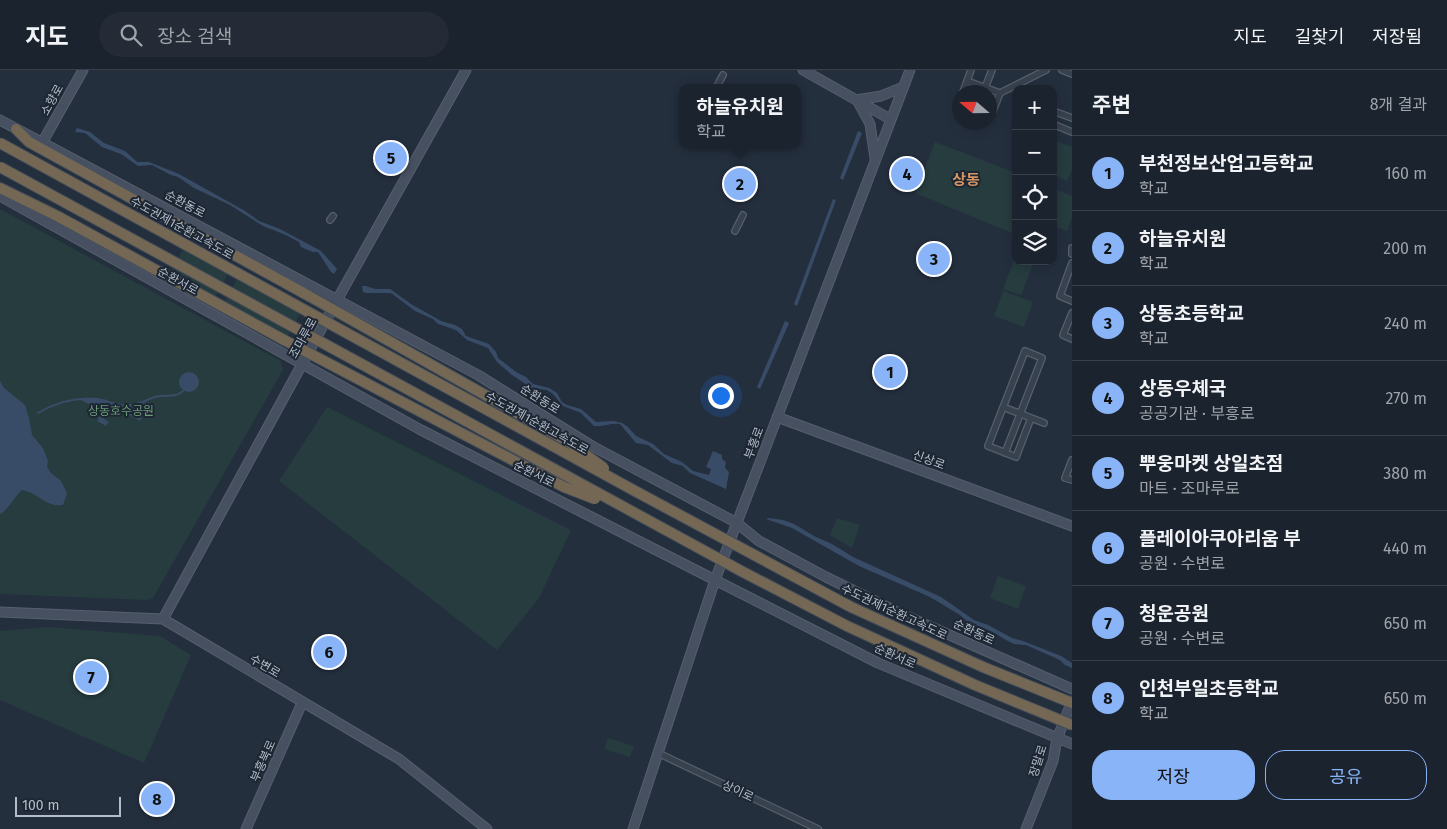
<!DOCTYPE html>
<html lang="ko">
<head>
<meta charset="utf-8">
<style>
  :root { --surface:#1b232e; --page:#242b36; --text:#f1f3f6; --muted:#a0a4aa; --line:#39404a; --accent:#8ab4f8 }
  body { margin:0; font-family:"Fira Sans","Noto Sans KR",sans-serif; background:var(--page); color:var(--text) }
  .controls { position:absolute; right:15px; top:15px; display:grid; overflow:hidden; border-radius:10px; box-shadow:0 2px 12px #0003 }
  .controls button { width:45px; height:45px; display:grid; place-items:center; padding:0; border:0; border-bottom:1px solid var(--line); background:var(--surface); color:var(--text); font:25px sans-serif }
  .compass { position:absolute; left:952px; top:15px; width:45px; height:45px; border-radius:50%; background:var(--surface); box-shadow:0 2px 12px #0003; rotate:290deg }
  .scale { position:absolute; left:15px; bottom:12px; width:106px; box-sizing:border-box; padding-left:5px; border:2px solid #b4bcc9; border-top:0; font-size:14px; line-height:18px; white-space:nowrap; color:#b4bcc9; -webkit-text-stroke:4px #1d2633; paint-order:stroke }
  .you { position:absolute; left:720px; top:325px; width:18px; height:18px; margin:-12px; border:4px solid #fff; border-radius:50%; background:#1a73e8; box-shadow:0 0 0 8px #1a73e833 }
  .badge { display:grid; place-items:center; width:32px; height:32px; border-radius:50%; background:var(--accent); color:#111; font-size:16px; font-weight:700 }
  .pin { position:absolute; translate:-50% -50%; border:2px solid #fff; box-shadow:0 1px 5px #0006 }
  .popup { position:absolute; left:679px; top:14px; width:122px; height:65px; box-sizing:border-box; display:grid; place-content:center; border-radius:10px; background:var(--surface); filter:drop-shadow(0 1px 4px #0005); font-size:16px; white-space:nowrap; color:var(--muted) }
  .popup b { font-size:19px; color:var(--text) }
  .popup::after { content:''; position:absolute; left:50%; top:100%; margin-left:-10px; border:10px solid transparent; border-top-color:var(--surface) }
  .list { margin:0; padding:0; list-style:none }
  h2 { display:flex; justify-content:space-between; align-items:center; height:65px; margin:0; padding:0 20px; font-size:21px }
  h2 small { font-size:16px; font-weight:400; color:var(--muted) }
  .list li { display:grid; grid-template-columns:32px 1fr auto; gap:15px; align-items:center; box-sizing:border-box; height:75px; padding:0 20px; border-top:1px solid var(--line) }
  .list b { display:block; font-size:19px; white-space:nowrap }
  .list p { margin:0; font-size:16px; white-space:nowrap; color:var(--muted) }
  .list em { font-size:16px; font-style:normal; color:var(--muted) }
  .actions { display:flex; gap:10px; padding:15px 20px }
  .actions a { flex:1; padding:11px 0; border:1px solid var(--accent); border-radius:20px; text-align:center; font-size:18px; color:var(--accent) }
  .actions .main { background:var(--accent); color:#111 }
  .icon { flex:none; width:28px; height:28px; fill:none; stroke:currentColor; stroke-width:2; stroke-linecap:round; stroke-linejoin:round }
  .map { position:relative; flex:none; width:1072px; height:759px; overflow:hidden }
  header { display:flex; align-items:center; gap:30px; box-sizing:border-box; height:70px; padding:0 25px; background:var(--surface); border-bottom:1px solid var(--line) }
  header strong { font-size:24px }
  nav { display:flex; gap:28px; margin-inline-start:auto; font-size:18px }
  .search { width:350px; height:45px; background:var(--page); display:flex; align-items:center; gap:12px; box-sizing:border-box; padding:0 18px; border-radius:28px; color:var(--muted); font-size:19px }
  main { display:flex }
  aside { flex:1; background:var(--surface) }
  .map>svg:first-child { display:block }
  .green { fill:#263c3f }
  .water { fill:#394c67 }
  .lines { fill:none; stroke-linecap:round; stroke-linejoin:round }
  .stream { stroke:#394c67; stroke-width:2 }
  .street-casing { stroke:#565f6c; stroke-width:8 }
  .secondary-casing { stroke:#565f6c; stroke-width:11 }
  .highway-casing { stroke:#434c59; stroke-width:12 }
  .street { stroke:#38414e; stroke-width:5.5 }
  .secondary { stroke:#465061; stroke-width:9 }
  .highway { stroke:#746855; stroke-width:10 }
  .highway-bridge-casing { stroke:#434c59; stroke-width:12; stroke-linecap:butt }
  .highway-bridge { stroke:#746855; stroke-width:10 }
  .labels { text-anchor:middle; dominant-baseline:central; stroke-width:4; stroke-linejoin:round; paint-order:stroke }
  .street-label { font-size:12px; fill:#b4bcc9; stroke:#1d2633 }
  .park-label { font-size:12px; fill:#6b9a76; stroke:#1d2633 }
  .quarter-label { font-size:15px; font-weight:bold; fill:#d59563; stroke:#1d2633 }
</style>
</head>
<body>
<header>
<strong>지도</strong>
<div class="search"><svg class="icon" aria-label="search" viewBox="0 0 24 24"><circle cx="10" cy="10" r="6"/><path d="M15 15l6 6"/></svg>장소 검색</div>
<nav><a>지도</a><a>길찾기</a><a>저장됨</a></nav>
</header>
<main>
<div class="map">
<svg width="1072" height="759" viewBox="0 0 1072 759">
  <rect width="100%" height="100%" fill="#242f3e"/>
  <path class="green" d="M 1053,70 L 1072,77 L 1072,100 L 1067,111 L 1053,105 Z
    M 935,72 L 1016,103 L 1016,154 L 1012,163 L 915,123 Z
    M 1053,118 L 1072,126 L 1072,148 L 1067,161 L 1053,156 Z
    M 0,139 L 281,291 L 283,300 L 153,528 L 148,530 L 0,524 Z
    M 183,180 L 228,204 L 216,226 L 171,201 Z
    M 1015,188 L 1016,191 L 1023,191 L 1033,195 L 1021,225 L 1003,219 Z
    M 237,209 L 300,244 L 288,266 L 225,231 Z
    M 1003,221 L 1033,232 L 1024,257 L 994,246 Z
    M 327,337 L 571,460 L 539,528 L 497,580 L 279,411 Z
    M 837,448 L 860,455 L 852,478 L 830,465 Z
    M 998,506 L 1026,516 L 1018,539 L 990,528 Z
    M 49,557 L 160,566 L 191,585 L 144,693 L 0,630 L 0,561 Z
    M 608,668 L 634,676 L 630,687 L 604,679 Z"/>
  <path class="water" d="M 77,58 L 90,62 L 104,73 L 125,81 L 137,92 L 149,92 L 179,104 L 245,141 L 259,151 L 280,159 L 321,181 L 337,199 L 334,204 L 331,202 L 318,182 L 313,182 L 301,177 L 299,172 L 286,165 L 263,156 L 230,135 L 194,118 L 178,107 L 171,105 L 152,95 L 138,96 L 121,84 L 102,77 L 85,63 L 75,62 Z
    M 858,61 L 862,63 L 843,110 L 840,108 Z
    M 833,129 L 836,130 L 797,236 L 794,234 Z
    M 362,216 L 366,216 L 375,219 L 390,219 L 411,234 L 441,251 L 455,255 L 462,259 L 466,266 L 489,274 L 496,282 L 498,288 L 516,302 L 526,307 L 533,314 L 549,318 L 557,323 L 562,332 L 567,335 L 581,339 L 596,352 L 614,351 L 622,353 L 628,357 L 636,366 L 653,374 L 664,384 L 682,392 L 693,401 L 709,405 L 711,399 L 706,397 L 713,381 L 722,385 L 722,389 L 726,392 L 725,398 L 729,402 L 726,419 L 690,403 L 683,396 L 672,393 L 648,375 L 636,373 L 620,354 C 610,353 603,357 594,356 L 581,343 L 563,336 L 553,324 L 547,320 L 532,318 L 512,305 L 497,292 L 488,278 L 467,270 L 456,260 L 438,254 L 433,249 L 415,241 L 391,223 L 366,223 L 363,222 Z
    M 785,251 L 789,253 L 760,319 L 757,317 Z
    M179 312a10 10 0 1 1 20 0a10 10 0 1 1-20 0Z
    M 0,311 L 4,318 L 25,335 L 29,348 L 32,365 L 43,378 L 48,391 L 47,397 L 51,403 L 61,411 L 67,423 L 63,435 C 47,438 37,422 22,420 C 13,428 10,438 0,444 Z
    M 79,329 C 85,328 92,328 99,329 C 116,332 129,339 146,332 L 147,338 L 140,351 L 112,336 L 104,349 L 109,352 L 106,356 L 97,351 L 102,341 Z
    M 769,448 L 783,450 L 794,454 L 814,466 L 832,474 L 853,487 L 941,527 L 974,550 L 988,555 L 1012,568 L 1023,571 L 1061,586 L 1072,593 L 1072,598 L 1065,595 L 1060,590 L 1026,575 L 1014,574 L 1004,569 L 993,562 L 967,551 L 960,545 L 930,527 L 859,496 L 792,458 L 766,449 Z"/>
  <g class="lines">
    <path class="stream" d="M 126,335 C 142,336 148,327 160,326 C 168,325 177,327 183,321
      M 38,343 C 59,331 83,325 107,331"/>
    <g class="street-casing">
      <path id="street" d="M 971,0 L 967,11 L 1000,23 L 1046,0
        M 1062,0 L 1072,4
        M 716,18 L 723,5
        M 985,18 L 992,0
        M 963,22 L 967,11
        M 989,39 L 993,41 L 1000,23
        M 1053,41 L 1072,48
        M 1055,55 L 1072,62
        M 330,150 L 333,146
        M 735,161 L 743,145
        M 1072,178 L 1072,184
        M 1072,193 L 1060,226 L 1072,231
        M 1072,243 L 1063,265 L 1072,269
        M 1003,337 L 1044,353
        M 1005,383 L 1042,288 L 1025,281 L 988,376 L 1016,387 L 1031,348
        M 1072,390 L 1065,408 L 1072,410
        M 658,683 L 818,759"/>
    </g>
    <g class="secondary-casing">
      <path id="secondary" d="M 803,0 L 890,49
        M 856,30 L 881,26 L 903,17
        M 857,30 L 870,54 L 875,88
        M 0,50 L 478,305 L 592,376 L 737,453 L 759,471 L 826,507 L 895,541 L 1072,619
        M 42,73 L 83,0
        M 0,126 L 421,360 L 715,510 L 878,593 L 1072,674
        M 777,347 L 1072,456
        M 0,542 L 163,549 L 399,689 L 487,759
        M 163,549 L 337,230 L 466,0
        M 246,759 L 302,633
        M 633,759 L 715,510 L 910,0
        M 1026,759 L 1053,691 L 1057,669 L 1072,631"/>
    </g>
    <g class="highway-casing">
      <path id="highway" d="M 16,59 L 29,72 L 309,226
        M 0,118 L 59,147 L 284,270"/>
    </g>
    <use href="#street" class="street"/>
    <use href="#secondary" class="secondary"/>
    <use href="#highway" class="highway"/>
    <g class="highway-bridge-casing">
      <path id="highway-bridge" d="M 0,73 L 635,421 L 851,537 L 983,597 L 1072,633
        M 0,97 L 743,502 L 847,556 L 975,615 L 1072,655
        M 309,226 L 567,371 L 604,398
        M 284,270 L 564,417 L 595,429"/>
    </g>
    <use href="#highway-bridge" class="highway-bridge"/>
  </g>
  <g class="labels">
    <g class="street-label">
      <text transform="translate(52 30) rotate(-61)">소향로</text>
      <text transform="translate(185 134) rotate(28)">순환동로</text>
      <text transform="translate(182 158) rotate(29)">수도권제1순환고속도로</text>
      <text transform="translate(178 211) rotate(29)">순환서로</text>
      <text transform="translate(303 268) rotate(-61)">조마루로</text>
      <text transform="translate(540 329) rotate(32)">순환동로</text>
      <text transform="translate(537 353) rotate(29)">수도권제1순환고속도로</text>
      <text transform="translate(754 373) rotate(-69)">부흥로</text>
      <text transform="translate(929 390) rotate(20)">신상로</text>
      <text transform="translate(534 404) rotate(27)">순환서로</text>
      <text transform="translate(894 542) rotate(25)">수도권제1순환고속도로</text>
      <text transform="translate(974 562) rotate(25)">순환동로</text>
      <text transform="translate(895 586) rotate(24)">순환서로</text>
      <text transform="translate(265 596) rotate(31)">수변로</text>
      <text transform="translate(263 691) rotate(-66)">부흥북로</text>
      <text transform="translate(1038 691) rotate(-72)">장말로</text>
      <text transform="translate(738 721) rotate(25)">상이로</text>
    </g>
    <g class="park-label">
      <text x="121" y="341">상동호수공원</text>
    </g>
    <g class="quarter-label">
      <text x="966" y="110">상동</text>
    </g>
  </g>
</svg>
<div class="controls">
<button>+</button>
<button>−</button>
<button><svg class="icon" aria-label="locate" viewBox="0 0 24 24"><circle cx="12" cy="12" r="6"/><path d="M12 2v4M12 18v4M2 12h4M18 12h4"/></svg></button>
<button><svg class="icon" aria-label="layers" viewBox="0 0 24 24"><path d="M12 4l9 5-9 5-9-5zM3 14l9 5 9-5"/></svg></button>
</div>
<svg class="compass" viewBox="-18 -18 36 36"><path d="M0-13l5 13h-10z" fill="#e53935"/><path d="M0 13l5-13h-10z" fill="#a0a4aa"/></svg>
<div class="scale">100 m</div>
<div class="you"></div>
<div class="pin badge" style="left:890px;top:302px">1</div>
<div class="pin badge" style="left:740px;top:114px">2</div>
<div class="popup"><b>하늘유치원</b>학교</div>
<div class="pin badge" style="left:934px;top:189px">3</div>
<div class="pin badge" style="left:907px;top:104px">4</div>
<div class="pin badge" style="left:391px;top:88px">5</div>
<div class="pin badge" style="left:329px;top:582px">6</div>
<div class="pin badge" style="left:91px;top:607px">7</div>
<div class="pin badge" style="left:157px;top:729px">8</div>
</div>
<aside>
<h2>주변<small>8개 결과</small></h2>
<ul class="list">
<li><span class="badge">1</span><div><b>부천정보산업고등학교</b><p>학교</p></div><em>160 m</em></li>
<li><span class="badge">2</span><div><b>하늘유치원</b><p>학교</p></div><em>200 m</em></li>
<li><span class="badge">3</span><div><b>상동초등학교</b><p>학교</p></div><em>240 m</em></li>
<li><span class="badge">4</span><div><b>상동우체국</b><p>공공기관 · 부흥로</p></div><em>270 m</em></li>
<li><span class="badge">5</span><div><b>뿌웅마켓 상일초점</b><p>마트 · 조마루로</p></div><em>380 m</em></li>
<li><span class="badge">6</span><div><b>플레이아쿠아리움 부</b><p>공원 · 수변로</p></div><em>440 m</em></li>
<li><span class="badge">7</span><div><b>청운공원</b><p>공원 · 수변로</p></div><em>650 m</em></li>
<li><span class="badge">8</span><div><b>인천부일초등학교</b><p>학교</p></div><em>650 m</em></li>
</ul>
<div class="actions"><a class="main">저장</a><a>공유</a></div>
</aside>
</main>
</body>
</html>
